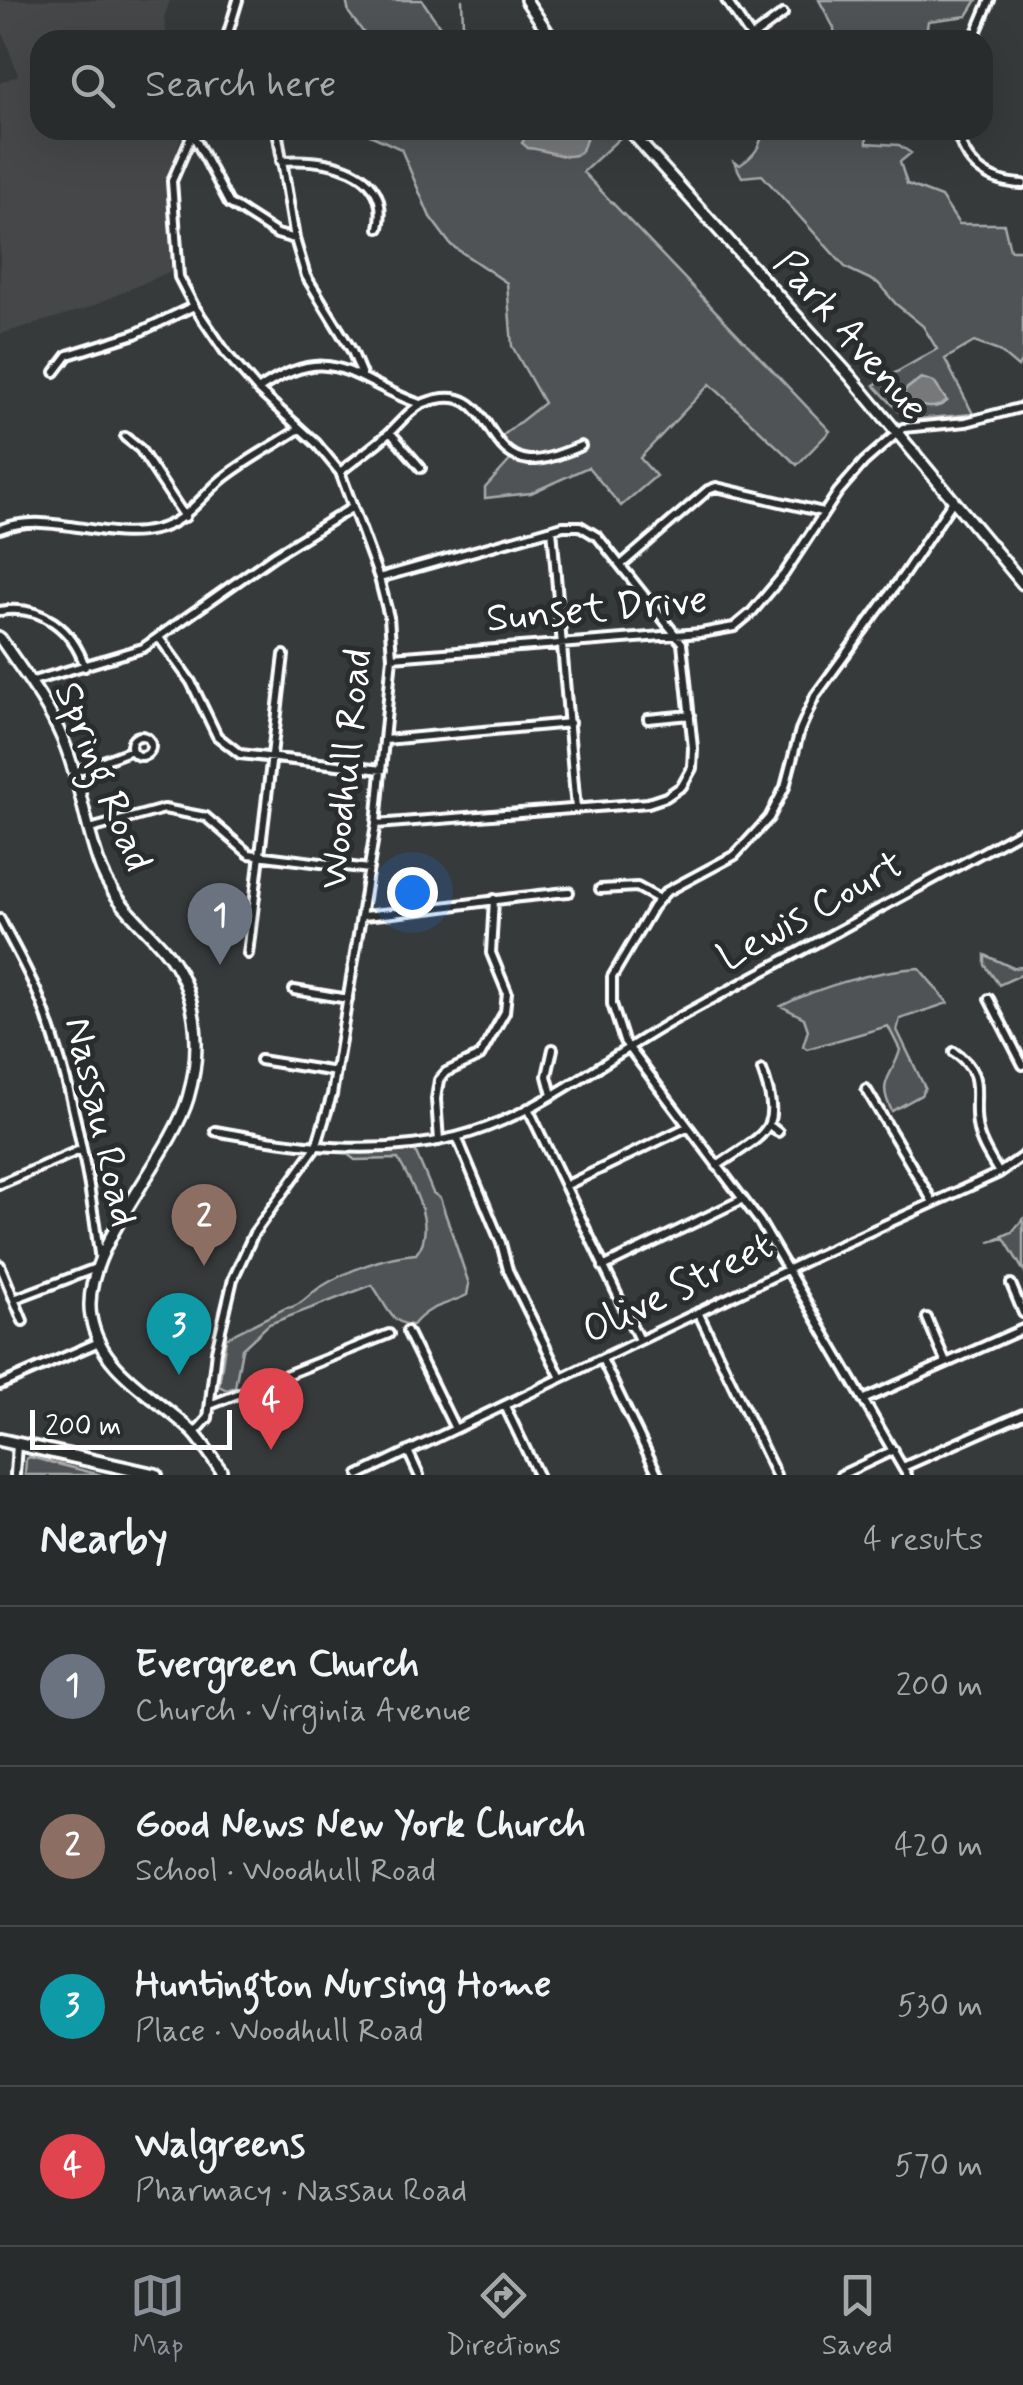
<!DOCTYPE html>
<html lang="en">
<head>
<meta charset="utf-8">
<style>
  :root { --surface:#292c2c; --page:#313434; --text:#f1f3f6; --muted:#a5a7a9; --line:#454848; --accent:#8c9099 }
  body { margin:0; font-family:Mynerve,sans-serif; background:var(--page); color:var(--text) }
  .scale { position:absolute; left:30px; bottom:25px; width:202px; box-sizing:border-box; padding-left:10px; border:5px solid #fff; border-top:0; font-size:28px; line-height:35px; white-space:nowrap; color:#fff; -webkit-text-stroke:8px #2a2d2e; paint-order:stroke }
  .you { position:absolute; left:412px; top:892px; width:35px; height:35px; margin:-25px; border:8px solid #fff; border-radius:50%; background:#1a73e8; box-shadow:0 0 0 15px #1a73e833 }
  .badge { display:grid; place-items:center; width:65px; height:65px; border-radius:50%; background:var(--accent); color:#fff; font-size:32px; font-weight:700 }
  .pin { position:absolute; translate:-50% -82px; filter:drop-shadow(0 2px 5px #0008) }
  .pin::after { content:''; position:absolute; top:52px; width:35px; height:30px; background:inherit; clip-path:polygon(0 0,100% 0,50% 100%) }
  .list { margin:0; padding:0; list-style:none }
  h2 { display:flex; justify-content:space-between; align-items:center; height:130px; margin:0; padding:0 40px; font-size:42px }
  h2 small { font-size:32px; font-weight:400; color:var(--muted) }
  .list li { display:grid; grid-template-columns:65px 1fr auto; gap:30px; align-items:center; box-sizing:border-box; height:160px; padding:0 40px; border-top:2px solid var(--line) }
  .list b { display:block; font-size:38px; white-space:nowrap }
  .list p { margin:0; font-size:32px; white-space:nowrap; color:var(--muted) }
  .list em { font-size:32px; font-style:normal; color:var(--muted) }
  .icon { flex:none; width:55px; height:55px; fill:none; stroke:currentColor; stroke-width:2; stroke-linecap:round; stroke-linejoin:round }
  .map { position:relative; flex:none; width:1023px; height:1475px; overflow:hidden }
  .search { position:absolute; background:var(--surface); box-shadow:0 10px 40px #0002; left:30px; right:30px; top:30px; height:110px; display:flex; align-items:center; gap:25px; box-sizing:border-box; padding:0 35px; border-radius:30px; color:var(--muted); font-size:38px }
  .sheet { height:770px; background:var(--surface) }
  nav { display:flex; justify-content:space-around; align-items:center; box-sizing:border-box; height:140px; border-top:2px solid var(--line); background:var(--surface); font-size:28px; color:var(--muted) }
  nav a { display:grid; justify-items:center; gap:5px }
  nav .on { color:var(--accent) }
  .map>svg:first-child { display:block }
  .built { fill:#444748 }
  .green { fill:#505354; stroke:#a8a9aa; stroke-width:2.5; fill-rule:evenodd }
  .water { fill:#767879; stroke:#adaeaf; stroke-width:2.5 }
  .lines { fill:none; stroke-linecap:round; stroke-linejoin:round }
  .stream { stroke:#adaeaf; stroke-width:2.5 }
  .street-casing { stroke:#fff; stroke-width:14 }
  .secondary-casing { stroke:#fff; stroke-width:16 }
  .primary-casing { stroke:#fff; stroke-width:18 }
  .street { stroke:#2a2d2e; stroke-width:6 }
  .secondary { stroke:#2a2d2e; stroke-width:9 }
  .primary { stroke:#2a2d2e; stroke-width:10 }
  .labels { text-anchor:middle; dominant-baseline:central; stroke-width:10; stroke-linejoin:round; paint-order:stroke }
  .street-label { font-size:40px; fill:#fff; stroke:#2a2d2e }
</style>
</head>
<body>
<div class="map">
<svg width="1023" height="1475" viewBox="0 0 1023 1475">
  <rect width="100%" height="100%" fill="#373a3b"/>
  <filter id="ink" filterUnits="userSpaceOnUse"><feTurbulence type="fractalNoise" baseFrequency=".01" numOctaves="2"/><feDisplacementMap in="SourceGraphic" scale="20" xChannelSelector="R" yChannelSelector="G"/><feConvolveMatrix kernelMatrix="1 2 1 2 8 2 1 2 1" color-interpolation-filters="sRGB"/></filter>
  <g filter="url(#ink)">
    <path class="built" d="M 0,0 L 170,0 L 164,18 L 168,40 L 40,40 L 40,130 L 184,130 L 166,178 L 171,271 L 85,309 L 0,334 L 0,83 L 18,75 L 0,25 Z"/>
    <path class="green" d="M 346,0 L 422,0 L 449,40 L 369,40 L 349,13 Z
      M 819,0 L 977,0 L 967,16 L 928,21 L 925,40 L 835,40 L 834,28 Z
      M 359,130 L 540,130 L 526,136 L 528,148 L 542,149 L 586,140 L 587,130 L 621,130 L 624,134 L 583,172 L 830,431 L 797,465 L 710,384 L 640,458 L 656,476 L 621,506 L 588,467 L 531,493 L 485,498 L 485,488 L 514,456 L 501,437 L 544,403 L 512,346 L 507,283 L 451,245 L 430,217 L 401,149 Z
      M 762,130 L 866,130 L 867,143 L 899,145 L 911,153 L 900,162 L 907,184 L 941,197 L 959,224 L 1004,224 L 1010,250 L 1023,250 L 1023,358 L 1018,367 L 999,351 L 974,342 L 945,359 L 973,414 L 907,420 L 874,385 L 937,349 L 923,326 L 896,304 L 878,283 L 846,268 L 762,175 L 742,177 L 734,162 L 740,165 C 754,156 762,146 762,130 ZM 914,383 L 947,401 C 932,414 918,400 904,391 Z
      M 985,955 L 1013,968 L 1023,967 L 1023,974 L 999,985 L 985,965 Z
      M 919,968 L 948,1003 L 900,1019 L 897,1030 L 925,1088 L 921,1095 L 892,1111 C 876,1080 892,1079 900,1050 L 888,1026 L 807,1049 L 803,1046 L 808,1030 L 804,1018 L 781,1006 C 822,986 873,971 919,968 Z
      M 415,1150 L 433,1193 L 440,1198 L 469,1284 L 467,1295 C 443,1307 431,1304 413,1325 C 388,1324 386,1302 372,1285 L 269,1324 L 242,1349 L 235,1387 L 227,1390 L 219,1386 L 226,1338 L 286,1308 C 300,1307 307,1296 319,1288 C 346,1271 384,1256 416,1254 C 438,1229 413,1185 398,1159 L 355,1160 L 346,1153 Z
      M 1023,1219 L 1023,1270 L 1004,1238 L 989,1242 L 1012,1232 Z
      M 30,1457 L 101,1475 L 25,1475 L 26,1459 Z"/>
    <path class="water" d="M 540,130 L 587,130 C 585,174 552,149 528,148 L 522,143 L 526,136 Z
      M 921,378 L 934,382 L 947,401 C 934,412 918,406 905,399 L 904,391 Z"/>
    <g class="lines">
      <path class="stream" d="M 462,0 L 463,25"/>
      <g class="street-casing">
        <path id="street" d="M 726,0 L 751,37
          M 226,40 L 238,0
          M 748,40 L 783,14
          M 973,40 L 990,0
          M 194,130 L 172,181 L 179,277 L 194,306 L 226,353 L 258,390 L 316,443 L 340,472 L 379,578 L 389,617 L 392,657 L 376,824 L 332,1095 L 316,1147 L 254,1233 L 233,1279 L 216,1351 L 208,1418 L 194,1434
          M 277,130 L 295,239 L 306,276 L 352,351 L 362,375
          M 957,130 C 964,164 988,183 1023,184
          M 193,135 L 229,203 L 277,234 L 295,239
          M 281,161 C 325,158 392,168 379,228
          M 55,372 L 68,355 L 135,334 L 194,306
          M 258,390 C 333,339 351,380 420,404
          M 390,432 L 421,468
          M 125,437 L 140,449 L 185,517
          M 340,472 C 356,459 373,447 389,433 C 399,424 411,408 424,403 C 493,377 480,455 529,460 C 546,461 565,452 581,446
          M 0,529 C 51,510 103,542 154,530 C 185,523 198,500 221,480 C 244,461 274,446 299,429
          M 552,529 L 576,809
          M 621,565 L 708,490 L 716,487 L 823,512
          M 0,611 C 41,604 73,629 85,667
          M 160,639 L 191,682 L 217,736 L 240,754 L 382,770
          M 392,657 L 701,633 L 734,627 L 752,612 L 784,574 L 838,492 L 864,462 L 903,428 L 966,422 L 1023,407
          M 33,681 L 143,648 L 275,555 L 353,507
          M 648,719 L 690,715
          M131 746a10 10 0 1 1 20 0a10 10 0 1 1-20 0Z
          M 385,740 L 570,723
          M 74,772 L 132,750
          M 376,824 L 648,803 L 666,797 L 682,786 L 692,768 L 693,748 L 682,643 L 598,537 L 580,526 L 563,526 L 379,578
          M 90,829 L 164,809 L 206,817 L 249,854 L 369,869
          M 600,889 L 637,887 L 659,899
          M 362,916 C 432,910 499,898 569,892
          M 0,919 C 15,949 33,978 44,1010 C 72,1086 90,1180 100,1261
          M 248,954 L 284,655
          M 294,990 L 348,999
          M 989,999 L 1023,1065
          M 954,1052 C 989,1076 970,1095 978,1130 C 981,1145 991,1159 999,1173
          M 260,1060 L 336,1072
          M 866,1089 L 933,1202
          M 552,1095 L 547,1076 L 553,1049
          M 528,1108 L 639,1340
          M 769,1125 L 778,1132
          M 215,1131 C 295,1146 376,1157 456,1137 C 538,1116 604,1059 676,1019 C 792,955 908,894 1023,830
          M 457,1137 L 501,1243 L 508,1270 L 561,1378
          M 439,1141 L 436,1099 L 439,1080 L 446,1072 L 480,1056 L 505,1012 L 507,992 L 491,953 L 494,899
          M 717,1166 C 766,1132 784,1132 762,1070
          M 0,1184 L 80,1150
          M 565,1186 L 687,1127
          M 0,1265 L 23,1321
          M 603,1267 L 743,1199
          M 1011,1284 L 1023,1313
          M 14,1299 L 96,1268
          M 698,1312 L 776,1475
          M 927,1318 L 946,1363
          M 407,1331 L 455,1429
          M 602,1359 L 658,1475
          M 0,1385 L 99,1342
          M 865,1399 L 1023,1329
          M 210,1405 L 389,1334
          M 505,1406 L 538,1475
          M 408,1451 L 419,1475
          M 903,1467 L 1023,1414
          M 15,1475 L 17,1444
          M 359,1475 L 818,1255 L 999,1173 L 1023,1156
          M 841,1475 L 894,1450
          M 907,1475 L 760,1222 L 624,1041 L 612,1004 L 612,977 L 653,907 L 666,892 L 735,855 L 769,818 L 785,787 L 800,730 L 815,696 L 905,573 L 953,501"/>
      </g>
      <g class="secondary-casing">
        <path id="secondary" d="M 526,0 L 553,40
          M 629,130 L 850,376 L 1023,584
          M 0,638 C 23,672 47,702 63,740 C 81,782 85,829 102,871 C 115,902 141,923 163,948 C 198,989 203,1047 188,1098 C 169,1162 79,1251 91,1317 C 100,1372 158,1397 194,1433 C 204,1444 212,1458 221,1470 L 221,1475"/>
      </g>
      <g class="primary-casing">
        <path id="primary" d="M 0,1440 L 156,1475"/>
      </g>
      <use href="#street" class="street"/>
      <use href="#secondary" class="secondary"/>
      <use href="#primary" class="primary"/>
    </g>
  </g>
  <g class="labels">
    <g class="street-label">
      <text transform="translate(850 336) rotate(49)">Park Avenue</text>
      <text transform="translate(597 610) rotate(-5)">Sunset Drive</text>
      <text transform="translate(347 769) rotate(-84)">Woodhull Road</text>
      <text transform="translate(102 777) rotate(68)">Spring Road</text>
      <text transform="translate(811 912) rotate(-29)">Lewis Court</text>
      <text transform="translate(100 1122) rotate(77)">Nassau Road</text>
      <text transform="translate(678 1289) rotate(-26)">Olive Street</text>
    </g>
  </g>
</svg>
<div class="scale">200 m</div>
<div class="you"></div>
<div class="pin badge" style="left:220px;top:965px;background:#6b7280">1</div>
<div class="pin badge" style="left:204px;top:1266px;background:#8d6e63">2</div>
<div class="pin badge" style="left:179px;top:1375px;background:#0f9aa8">3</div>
<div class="pin badge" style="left:271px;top:1450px;background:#e0444e">4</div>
<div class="search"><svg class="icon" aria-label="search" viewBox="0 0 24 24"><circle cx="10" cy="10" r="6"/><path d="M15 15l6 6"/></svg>Search here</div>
</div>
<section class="sheet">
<h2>Nearby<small>4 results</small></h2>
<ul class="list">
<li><span class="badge" style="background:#6b7280">1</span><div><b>Evergreen Church</b><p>Church · Virginia Avenue</p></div><em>200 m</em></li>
<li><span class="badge" style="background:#8d6e63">2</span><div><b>Good News New York Church</b><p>School · Woodhull Road</p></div><em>420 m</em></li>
<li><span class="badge" style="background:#0f9aa8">3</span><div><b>Huntington Nursing Home</b><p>Place · Woodhull Road</p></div><em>530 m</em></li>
<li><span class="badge" style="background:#e0444e">4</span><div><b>Walgreens</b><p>Pharmacy · Nassau Road</p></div><em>570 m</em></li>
</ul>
</section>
<nav>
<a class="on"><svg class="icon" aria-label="map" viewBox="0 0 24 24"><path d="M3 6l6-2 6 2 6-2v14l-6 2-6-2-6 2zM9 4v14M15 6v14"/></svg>Map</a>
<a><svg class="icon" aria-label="directions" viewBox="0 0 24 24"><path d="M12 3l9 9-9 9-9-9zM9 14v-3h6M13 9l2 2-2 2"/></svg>Directions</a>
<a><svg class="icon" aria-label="saved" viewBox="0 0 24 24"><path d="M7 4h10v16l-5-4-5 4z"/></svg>Saved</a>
</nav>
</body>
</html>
